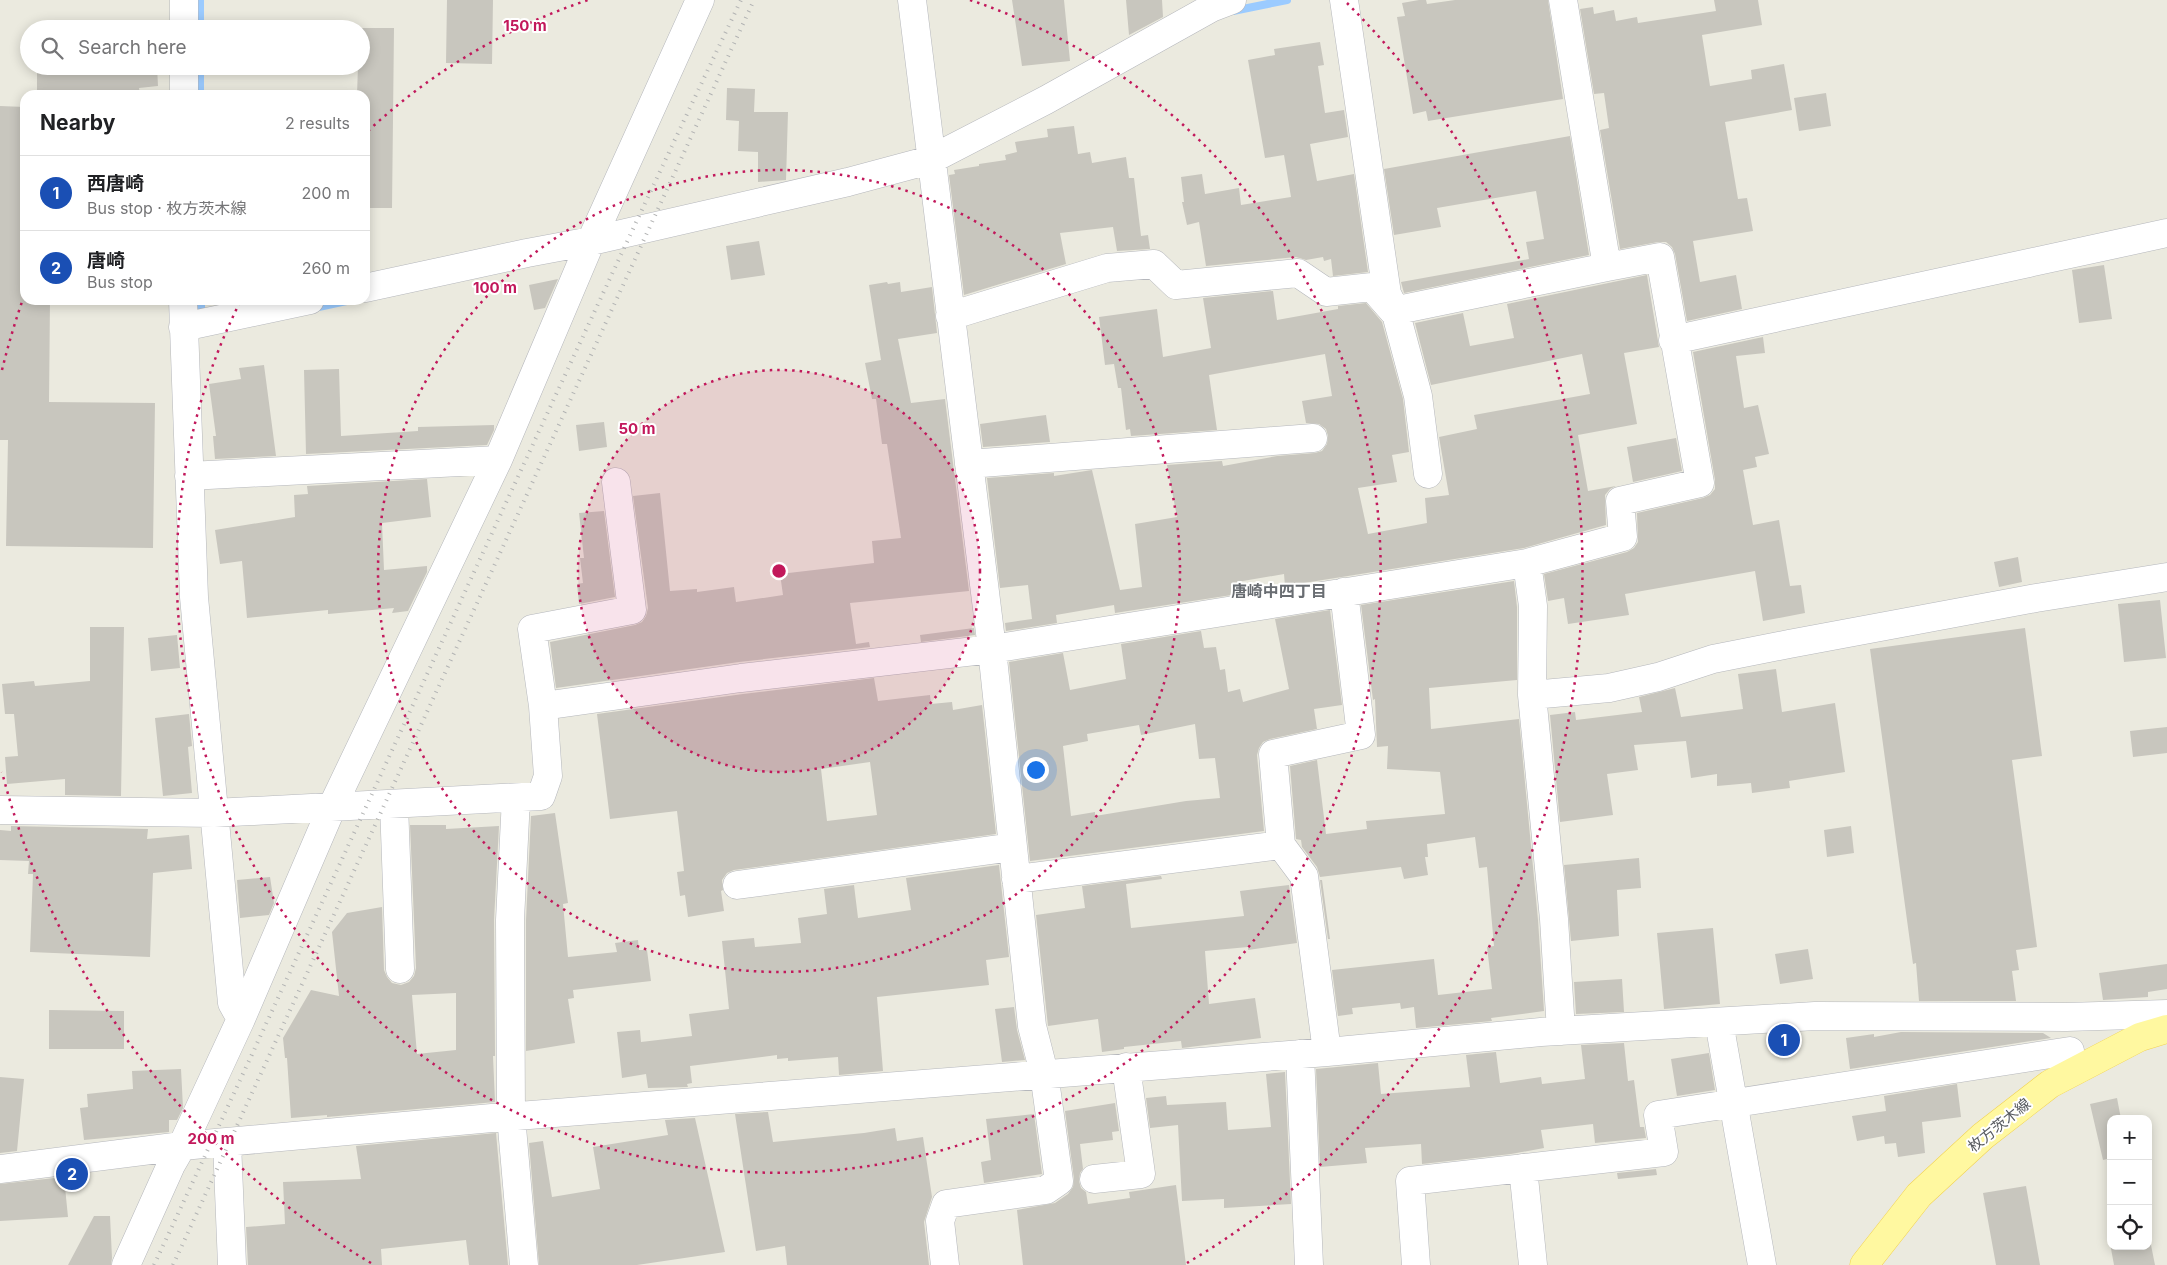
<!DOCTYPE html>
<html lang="en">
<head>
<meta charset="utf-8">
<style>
  :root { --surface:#fff; --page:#f6f6f6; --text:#202124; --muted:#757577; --line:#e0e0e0; --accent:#2563eb }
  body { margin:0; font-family:Inter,"Noto Sans JP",sans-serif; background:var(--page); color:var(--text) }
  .controls { position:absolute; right:15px; bottom:15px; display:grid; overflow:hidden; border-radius:10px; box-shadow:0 2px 12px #0003 }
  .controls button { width:45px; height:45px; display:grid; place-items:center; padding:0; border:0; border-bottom:1px solid var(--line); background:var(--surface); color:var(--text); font:25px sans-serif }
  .you { position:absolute; left:1035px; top:769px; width:18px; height:18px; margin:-12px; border:4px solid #fff; border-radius:50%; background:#1a73e8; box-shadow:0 0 0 8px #1a73e833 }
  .badge { display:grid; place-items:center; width:32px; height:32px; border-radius:50%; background:var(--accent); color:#fff; font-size:16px; font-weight:700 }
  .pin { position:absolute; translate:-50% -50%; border:2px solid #fff; box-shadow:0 1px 5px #0006 }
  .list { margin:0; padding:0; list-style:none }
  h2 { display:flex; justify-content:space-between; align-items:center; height:65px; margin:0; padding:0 20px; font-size:21px }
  h2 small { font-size:16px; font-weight:400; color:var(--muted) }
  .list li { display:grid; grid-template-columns:32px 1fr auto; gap:15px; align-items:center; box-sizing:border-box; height:75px; padding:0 20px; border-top:1px solid var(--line) }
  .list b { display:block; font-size:19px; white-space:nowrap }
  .list p { margin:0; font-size:16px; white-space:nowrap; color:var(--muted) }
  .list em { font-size:16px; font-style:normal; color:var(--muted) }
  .icon { flex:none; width:28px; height:28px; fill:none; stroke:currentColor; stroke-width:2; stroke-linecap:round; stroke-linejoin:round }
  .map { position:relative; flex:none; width:2167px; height:1265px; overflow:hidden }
  .search { position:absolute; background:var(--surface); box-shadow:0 2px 12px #0003; left:20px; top:20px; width:350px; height:55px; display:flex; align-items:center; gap:12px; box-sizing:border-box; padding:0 18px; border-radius:28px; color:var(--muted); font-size:19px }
  .panel { position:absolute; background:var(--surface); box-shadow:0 2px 12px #0003; left:20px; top:90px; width:350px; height:215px; border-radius:15px }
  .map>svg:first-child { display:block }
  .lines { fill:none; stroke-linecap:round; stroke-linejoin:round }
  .stream { stroke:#9bcbff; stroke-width:8 }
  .building { fill:#c8c6be; fill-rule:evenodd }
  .minor-casing { stroke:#b5b7bc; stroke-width:29 }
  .major-casing { stroke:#f2d251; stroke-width:29 }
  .minor { stroke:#fff; stroke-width:28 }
  .major { stroke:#fff8a0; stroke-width:28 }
  .rail { stroke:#b2b3b3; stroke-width:4; stroke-dasharray:1 6; stroke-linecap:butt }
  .ring { fill:none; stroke:#c2185b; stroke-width:2.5; stroke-dasharray:2.5 5 }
  .labels { text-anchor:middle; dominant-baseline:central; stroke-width:4; stroke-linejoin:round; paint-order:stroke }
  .street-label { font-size:15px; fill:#585b60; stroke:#fff }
  .neighbourhood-label { font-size:16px; font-weight:bold; fill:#696d72; stroke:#fff }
  .centre { fill:#c2185b; stroke:#fff; stroke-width:2.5 }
  .ring-label { font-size:15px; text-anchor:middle; font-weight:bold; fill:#c2185b; stroke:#fff; stroke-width:4; stroke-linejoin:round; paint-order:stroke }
</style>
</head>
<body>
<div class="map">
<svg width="2167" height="1265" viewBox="0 0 2167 1265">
  <rect width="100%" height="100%" fill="#ebeadf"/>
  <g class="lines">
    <path class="stream" d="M 200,0 L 200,29
      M 1233,11 L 1287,0
      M 200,66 L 200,95
      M 201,300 L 201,319
      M 314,308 L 351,300"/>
  </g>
  <path class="building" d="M 447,0 L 493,0 L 492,64 L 446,63 Z
    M 1012,0 L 1064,0 L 1070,61 L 1022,66 Z
    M 1126,0 L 1162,0 L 1163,17 L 1129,35 Z
    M 1419,0 L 1426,0 L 1427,4 L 1455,0 L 1548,0 L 1563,99 L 1428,121 L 1426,111 L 1413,114 L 1397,17 L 1405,16 L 1402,3 Z
    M 1714,0 L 1758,0 L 1762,25 L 1702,35 L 1710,86 L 1752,79 L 1751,70 L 1784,64 L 1792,110 L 1725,122 L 1738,199 L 1747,198 L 1753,231 L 1693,241 L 1700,282 L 1736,275 L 1742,309 L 1687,321 L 1675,254 L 1672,247 L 1666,242 L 1658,242 L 1620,249 L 1600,130 L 1609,128 L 1604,93 L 1594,94 L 1580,9 L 1593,7 L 1594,14 L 1614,10 L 1616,21 L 1637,17 L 1638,23 L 1716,11 Z
    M 256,20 L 277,20 L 277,29 L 256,29 Z
    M 358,28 L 394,28 L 392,208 L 365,208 L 365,95 L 357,95 L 358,66 L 361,66 L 361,29 Z
    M 1320,42 L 1324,65 L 1318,66 L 1325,113 L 1344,110 L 1348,137 L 1310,144 L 1317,181 L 1354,174 L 1368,272 L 1333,276 L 1331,259 L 1324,261 L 1323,257 L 1306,260 L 1296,257 L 1206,266 L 1199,222 L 1187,225 L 1182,202 L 1184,202 L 1181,177 L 1202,174 L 1205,194 L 1239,188 L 1241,205 L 1291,197 L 1284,155 L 1265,158 L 1248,60 L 1275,55 L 1274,49 Z
    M 37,66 L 157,66 L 158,86 L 139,88 L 140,95 L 37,95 Z
    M 727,88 L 755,89 L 754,112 L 788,112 L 786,180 L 758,182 L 758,152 L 738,151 L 739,121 L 726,120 Z
    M 1826,93 L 1831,126 L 1799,131 L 1794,98 Z
    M 0,106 L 25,107 L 25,300 L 50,300 L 49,402 L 155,403 L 153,548 L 6,546 L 8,440 L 0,440 Z
    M 1074,126 L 1078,154 L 1090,152 L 1092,163 L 1126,157 L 1129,178 L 1134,178 L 1141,236 L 1148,235 L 1150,249 L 1117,251 L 1113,227 L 1060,233 L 1066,264 L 964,295 L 949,175 L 955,174 L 954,170 L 979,166 L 979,164 L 1006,160 L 1005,155 L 1017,152 L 1015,142 L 1048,137 L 1047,129 Z
    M 1570,136 L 1589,255 L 1404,293 L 1401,282 L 1529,259 L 1526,242 L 1544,239 L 1536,191 L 1437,208 L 1441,227 L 1394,235 L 1384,169 Z
    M 759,241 L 765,275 L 731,280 L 726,246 Z
    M 2104,265 L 2112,319 L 2079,323 L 2072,270 Z
    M 1647,275 L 1659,347 L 1624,353 L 1637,424 L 1578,435 L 1588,491 L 1616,486 L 1610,489 L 1605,495 L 1606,525 L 1524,548 L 1285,586 L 1284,574 L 1237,582 L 1238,594 L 1115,613 L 1114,605 L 1056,615 L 1057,623 L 1006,631 L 1005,623 L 1032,619 L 1028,585 L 1000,588 L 987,478 L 1054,473 L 1054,476 L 1092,470 L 1120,590 L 1142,587 L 1135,524 L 1177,517 L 1167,465 L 1222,461 L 1223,466 L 1277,456 L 1315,453 L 1322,451 L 1327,444 L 1328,436 L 1326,429 L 1319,424 L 1306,423 L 1302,401 L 1332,396 L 1325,354 L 1209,375 L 1217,430 L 1131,436 L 1130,429 L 1126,430 L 1121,388 L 1118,388 L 1114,364 L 1105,365 L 1099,317 L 1157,309 L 1163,357 L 1211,348 L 1203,298 L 1273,291 L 1277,320 L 1338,309 L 1338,306 L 1366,303 L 1382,322 L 1403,399 L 1409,452 L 1392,455 L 1397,482 L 1358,488 L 1368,534 L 1427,523 L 1425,498 L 1449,495 L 1439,437 L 1477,429 L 1474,415 L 1590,394 L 1582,354 L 1431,385 L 1415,323 L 1463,313 L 1470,346 L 1514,338 L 1507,304 Z
    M 558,279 L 545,308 L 534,310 L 529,285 Z
    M 887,282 L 888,284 L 900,282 L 901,292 L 932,287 L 937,333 L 898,339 L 911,403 L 945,399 L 969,591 L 850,603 L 856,644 L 869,642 L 870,647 L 739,662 L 556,688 L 550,642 L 635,625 L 642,622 L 646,616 L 648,608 L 633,496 L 660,493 L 670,591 L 697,589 L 697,592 L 734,587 L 736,602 L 783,595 L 780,574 L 874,563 L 872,541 L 901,538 L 887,444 L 882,444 L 876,399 L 872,399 L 865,363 L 881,360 L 869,285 Z
    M 1763,337 L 1765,353 L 1736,356 L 1744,408 L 1758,405 L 1769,454 L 1755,457 L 1757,467 L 1743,470 L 1753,525 L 1779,520 L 1790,586 L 1801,585 L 1805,613 L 1763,621 L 1755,571 L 1625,594 L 1629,615 L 1568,624 L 1564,598 L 1548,601 L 1544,574 L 1627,552 L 1634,548 L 1638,542 L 1637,513 L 1703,498 L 1710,495 L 1715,489 L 1715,480 L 1693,352 Z
    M 264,365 L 276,456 L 215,459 L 213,436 L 216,436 L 209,384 L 241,379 L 239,368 Z
    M 339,369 L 341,436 L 418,431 L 418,427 L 494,425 L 494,430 L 487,445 L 306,454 L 304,370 Z
    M 1046,415 L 1050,442 L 983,447 L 980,424 Z
    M 604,422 L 607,447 L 579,451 L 576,425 Z
    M 1676,438 L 1682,471 L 1633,482 L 1627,447 Z
    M 427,479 L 431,517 L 382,523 L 384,570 L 427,566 L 427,572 L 408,611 L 392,613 L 394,608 L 328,614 L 328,610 L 247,618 L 242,561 L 220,564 L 215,530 L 295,517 L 294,495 L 308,494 L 307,486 Z
    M 604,511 L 615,597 L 579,604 L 577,584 L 583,583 L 580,558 L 584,558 L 579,513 Z
    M 2018,557 L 2022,582 L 1999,587 L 1994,562 Z
    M 1514,581 L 1517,607 L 1517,680 L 1429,688 L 1431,729 L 1519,719 L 1538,920 L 1544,1011 L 1491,1018 L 1492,1021 L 1416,1028 L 1414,1007 L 1401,1009 L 1400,1003 L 1352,1008 L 1353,1014 L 1338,1016 L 1332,970 L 1434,959 L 1438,995 L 1492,989 L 1487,947 L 1494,946 L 1487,867 L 1479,868 L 1475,837 L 1427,844 L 1428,857 L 1425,857 L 1428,875 L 1404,879 L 1401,867 L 1320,877 L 1317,867 L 1302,847 L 1301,840 L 1296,839 L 1290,766 L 1317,760 L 1326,834 L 1367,829 L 1366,821 L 1445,814 L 1440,772 L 1387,769 L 1388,746 L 1377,747 L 1375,699 L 1373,700 L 1361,605 Z
    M 2160,600 L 2166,658 L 2124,662 L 2118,604 Z
    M 1330,610 L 1342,705 L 1314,709 L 1317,729 L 1270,739 L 1263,742 L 1259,748 L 1257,755 L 1264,831 L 1030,861 L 1009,662 L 1063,653 L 1070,690 L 1126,679 L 1121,644 L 1201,631 L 1204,648 L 1216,647 L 1220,670 L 1225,669 L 1228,692 L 1240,689 L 1243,702 L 1289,689 L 1275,619 ZM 1195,724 L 1199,759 L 1215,758 L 1220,798 L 1186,801 L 1095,816 L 1095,812 L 1071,816 L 1063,746 L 1088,741 L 1087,734 L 1139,725 L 1141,735 Z
    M 90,627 L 124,627 L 121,796 L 65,795 L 65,779 L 7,784 L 5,757 L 18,756 L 14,714 L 5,714 L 2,684 L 34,681 L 35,686 L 90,681 Z
    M 974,628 L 975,635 L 921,642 L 920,635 Z
    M 2025,628 L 2042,756 L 2012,760 L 2037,947 L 2016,950 L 2019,970 L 2012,971 L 2016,1001 L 1919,1001 L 1916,963 L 1913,964 L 1870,649 Z
    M 177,635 L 180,668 L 151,671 L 148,638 Z
    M 1776,669 L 1782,712 L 1835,703 L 1845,772 L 1789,781 L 1790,788 L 1752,793 L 1751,783 L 1717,786 L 1717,774 L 1691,778 L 1686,741 L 1634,745 L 1638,770 L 1607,774 L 1613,815 L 1560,822 L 1550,715 L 1575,712 L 1576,720 L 1642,712 L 1639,697 L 1675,688 L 1681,717 L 1743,709 L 1738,674 Z
    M 874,678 L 878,701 L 930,695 L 931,704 L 952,702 L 953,710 L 982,705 L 996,834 L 734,870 L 727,873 L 722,880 L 723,890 L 721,891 L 724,911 L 688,917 L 685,895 L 680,896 L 677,872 L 684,871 L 677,811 L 610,819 L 597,714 L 743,694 ZM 870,762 L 877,815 L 827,821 L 821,769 Z
    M 189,714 L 192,746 L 188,747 L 192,793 L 163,796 L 155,718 Z
    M 2167,727 L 2167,753 L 2133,757 L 2130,731 Z
    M 555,813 L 568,903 L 563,904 L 568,957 L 617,952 L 615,943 L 638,940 L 639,950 L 647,950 L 651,981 L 573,990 L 574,998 L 568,999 L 575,1043 L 526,1051 L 526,920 L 531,816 Z
    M 410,825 L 446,825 L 446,829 L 499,826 L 494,920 L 495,1056 L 493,1056 L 495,1102 L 327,1117 L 327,1115 L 291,1118 L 287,1058 L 285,1058 L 283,1038 L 311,990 L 339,996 L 332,932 L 347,913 L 382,907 L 384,970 L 387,977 L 392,983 L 401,985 L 409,982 L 414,976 L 416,968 ZM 456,993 L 456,1050 L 417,1054 L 412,995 Z
    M 11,826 L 148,829 L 147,839 L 189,835 L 192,869 L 153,873 L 150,957 L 30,952 L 33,874 L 28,874 L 29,861 L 0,860 L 0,830 L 11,831 Z
    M 1851,826 L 1854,853 L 1827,857 L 1824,830 Z
    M 1639,858 L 1641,888 L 1617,890 L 1619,936 L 1571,941 L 1564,865 Z
    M 999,865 L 1009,957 L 986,960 L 989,985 L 877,997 L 883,1071 L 839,1075 L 838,1057 L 788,1061 L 788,1058 L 777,1059 L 777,1055 L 690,1066 L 692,1083 L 687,1084 L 688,1087 L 648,1088 L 646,1074 L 622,1078 L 617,1032 L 640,1030 L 641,1042 L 692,1036 L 689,1014 L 729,1009 L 722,941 L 754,938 L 755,947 L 801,943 L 798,918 L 827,914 L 824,889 L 854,885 L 858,918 L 911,910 L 906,878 Z
    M 1161,876 L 1162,879 L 1126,884 L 1131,928 L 1244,916 L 1240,891 L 1289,885 L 1297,943 L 1248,950 L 1248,947 L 1205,951 L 1209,1004 L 1255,998 L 1261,1038 L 1182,1048 L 1181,1041 L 1124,1047 L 1124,1049 L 1102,1052 L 1098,1019 L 1048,1026 L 1036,915 L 1085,908 L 1082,886 Z
    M 270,877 L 274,903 L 269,915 L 240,918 L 237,880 Z
    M 1320,880 L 1322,880 L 1330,939 L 1328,939 Z
    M 1713,928 L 1720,1004 L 1664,1009 L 1657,933 Z
    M 1808,949 L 1813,979 L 1780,984 L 1775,954 Z
    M 2167,964 L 2167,989 L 2148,992 L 2148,997 L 2103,1000 L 2099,973 Z
    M 1622,979 L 1624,1012 L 1576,1014 L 1574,982 Z
    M 1014,1007 L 1017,1030 L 1025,1060 L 1002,1062 L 995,1009 Z
    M 49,1010 L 124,1011 L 124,1049 L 49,1049 Z
    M 1901,1032 L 2043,1033 L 2051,1038 L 1850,1069 L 1846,1038 L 1874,1034 L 1874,1037 Z
    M 1624,1043 L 1628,1081 L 1634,1080 L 1640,1127 L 1644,1127 L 1646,1138 L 1595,1143 L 1593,1124 L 1541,1130 L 1544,1148 L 1511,1154 L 1422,1164 L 1421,1144 L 1365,1148 L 1367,1163 L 1320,1167 L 1316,1069 L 1378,1063 L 1381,1094 L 1470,1087 L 1466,1055 L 1496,1052 L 1500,1083 L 1541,1077 L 1542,1084 L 1585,1079 L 1581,1045 Z
    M 1709,1053 L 1715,1090 L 1677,1096 L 1671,1059 Z
    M 181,1069 L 183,1108 L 177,1120 L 169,1120 L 169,1132 L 84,1140 L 80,1108 L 88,1107 L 87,1094 L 133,1089 L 132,1071 Z
    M 1285,1072 L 1291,1204 L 1224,1208 L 1224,1199 L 1182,1201 L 1178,1125 L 1150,1128 L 1146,1098 L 1166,1096 L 1167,1105 L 1226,1102 L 1228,1130 L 1271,1127 L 1266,1074 Z
    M 0,1077 L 24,1079 L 17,1151 L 0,1153 Z
    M 1957,1084 L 1961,1117 L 1922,1122 L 1925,1153 L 1898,1157 L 1896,1143 L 1885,1144 L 1884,1136 L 1857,1141 L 1852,1116 L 1886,1111 L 1884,1096 Z
    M 2117,1098 L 2121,1119 L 2111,1119 L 2111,1158 L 2103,1160 L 2090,1104 Z
    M 1115,1103 L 1119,1131 L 1112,1132 L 1113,1140 L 1080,1144 L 1083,1169 L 1080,1173 L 1079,1181 L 1081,1188 L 1086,1192 L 1088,1204 L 1130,1198 L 1129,1192 L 1176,1185 L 1186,1265 L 1023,1265 L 1017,1210 L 1055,1203 L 1068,1194 L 1073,1187 L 1074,1179 L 1065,1111 Z
    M 768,1112 L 773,1142 L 864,1133 L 895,1128 L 897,1141 L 923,1137 L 932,1197 L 924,1222 L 929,1265 L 787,1265 L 785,1246 L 756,1251 L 735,1114 Z
    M 1034,1114 L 1042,1174 L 984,1183 L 981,1162 L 991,1160 L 986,1119 Z
    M 695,1118 L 725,1252 L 637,1265 L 539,1265 L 529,1143 L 543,1141 L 552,1197 L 600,1189 L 593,1147 L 668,1135 L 665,1120 Z
    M 496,1133 L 508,1265 L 469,1265 L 466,1240 L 381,1249 L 382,1265 L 248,1265 L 246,1227 L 285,1224 L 283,1182 L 361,1179 L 356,1146 Z
    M 1656,1169 L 1657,1175 L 1618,1179 L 1617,1173 Z
    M 64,1177 L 68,1217 L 0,1221 L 0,1184 Z
    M 2026,1186 L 2040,1265 L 1996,1265 L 1983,1193 Z
    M 94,1216 L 110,1216 L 112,1258 L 111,1265 L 68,1265 Z
    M 2111,1226 L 2111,1246 L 2148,1246 L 2148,1230 L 2155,1265 L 2114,1265 L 2107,1227 Z"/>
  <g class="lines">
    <g class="minor-casing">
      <path id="minor" d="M 912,0 L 992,649 L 1032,1026 L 1044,1073 L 1059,1181 L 1046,1190 L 946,1204 L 940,1221 L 945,1265
        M 1344,0 L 1387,294 L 1395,310 L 1418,396 L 1428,474
        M 184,29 L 184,0
        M 184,95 L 184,66
        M 365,288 L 527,253 L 591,241 L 848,182 L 930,160 L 1046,100 L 1211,8 L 1232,0
        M 183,300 L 194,597 L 232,1003 L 241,1019
        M 950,316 L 1107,268 L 1154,264 L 1176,285 L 1298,273 L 1326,292 L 1372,287 L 1393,311 L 1607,267
        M 183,327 L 310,300
        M 1673,340 L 2167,233
        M 969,464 L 1313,438
        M 189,476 L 498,460
        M 1527,563 L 1623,537 L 1620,501 L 1700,483 L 1660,257 L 1607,267 L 1563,0
        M 543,706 L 532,629 L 632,610 L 616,482
        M 516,798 L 510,920 L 511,1116 L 524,1265
        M 394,804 L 400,969
        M 0,810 L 214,813 L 541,796 L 548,776 L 543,706 L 741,678 L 992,649 L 1527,563 L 1533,606 L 1532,695
        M 1281,845 L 1273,754 L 1361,735 L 1344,592
        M 1016,879 L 1281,845 L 1304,876 L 1327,1052
        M 737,885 L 1013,847
        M 1719,1022 L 1762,1265
        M 1561,1031 L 1554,919 L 1532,695 L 1609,688 L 1658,677 L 1713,659 L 1789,644 L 2036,598 L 2167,577
        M 1300,1054 L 1309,1265
        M 227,1142 L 232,1265
        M 1523,1168 L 1533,1265
        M 0,1169 L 182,1146 L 492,1118 L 1327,1052 L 1541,1032 L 1815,1016 L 2066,1017 L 2167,1014
        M 1094,1179 L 1141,1174 L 1126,1067
        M 126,1265 L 171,1165 L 182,1146 L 241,1019 L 332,807 L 498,460 L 591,241 L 700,0
        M 1416,1265 L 1410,1181 L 1664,1152 L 1658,1115 L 2070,1051"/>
    </g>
    <g class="major-casing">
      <path id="major" d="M 1864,1265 L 1919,1195 L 1983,1136 L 2050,1084 L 2140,1037 L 2167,1029"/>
    </g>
    <use href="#minor" class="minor"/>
    <use href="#major" class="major"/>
    <path class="rail" d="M 154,1265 C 351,844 541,420 741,0
      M 173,1265 L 754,0"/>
  </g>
  <circle cx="779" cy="571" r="201" fill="#c2185b" fill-opacity=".12"/>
  <g class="ring">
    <circle cx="779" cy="571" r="201"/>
    <circle cx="779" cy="571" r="401"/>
    <path d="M368 131A602 602 0 0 1 588 0M970 0A602 602 0 1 1 240 302"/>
    <path d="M371 1263A803 803 0 0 1 2 772M2 370A803 803 0 0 1 24 296M1347 3A803 803 0 0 1 1187 1263"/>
  </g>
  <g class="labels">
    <g class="street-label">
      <text transform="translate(1999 1125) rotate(-39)">枚方茨木線</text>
    </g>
    <g class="neighbourhood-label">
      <text x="1279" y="591">唐崎中四丁目</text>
    </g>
  </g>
  <circle cx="779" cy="571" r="8" class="centre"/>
  <g class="ring-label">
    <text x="525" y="31">150 m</text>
    <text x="495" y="293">100 m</text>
    <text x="637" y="434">50 m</text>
    <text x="211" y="1144">200 m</text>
  </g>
</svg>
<div class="controls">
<button>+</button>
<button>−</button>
<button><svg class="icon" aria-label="locate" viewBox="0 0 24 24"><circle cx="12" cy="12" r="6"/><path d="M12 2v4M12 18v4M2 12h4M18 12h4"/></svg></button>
</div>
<div class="you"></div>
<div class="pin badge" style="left:1784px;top:1040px;background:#1a4fb4">1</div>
<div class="pin badge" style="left:72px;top:1174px;background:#1a4fb4">2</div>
<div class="search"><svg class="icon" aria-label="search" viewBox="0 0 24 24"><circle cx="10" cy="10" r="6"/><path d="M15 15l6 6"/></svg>Search here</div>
<section class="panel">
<h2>Nearby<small>2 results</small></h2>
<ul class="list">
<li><span class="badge" style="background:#1a4fb4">1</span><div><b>西唐崎</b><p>Bus stop · 枚方茨木線</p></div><em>200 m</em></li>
<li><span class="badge" style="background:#1a4fb4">2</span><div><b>唐崎</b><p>Bus stop</p></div><em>260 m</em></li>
</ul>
</section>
</div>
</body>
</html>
